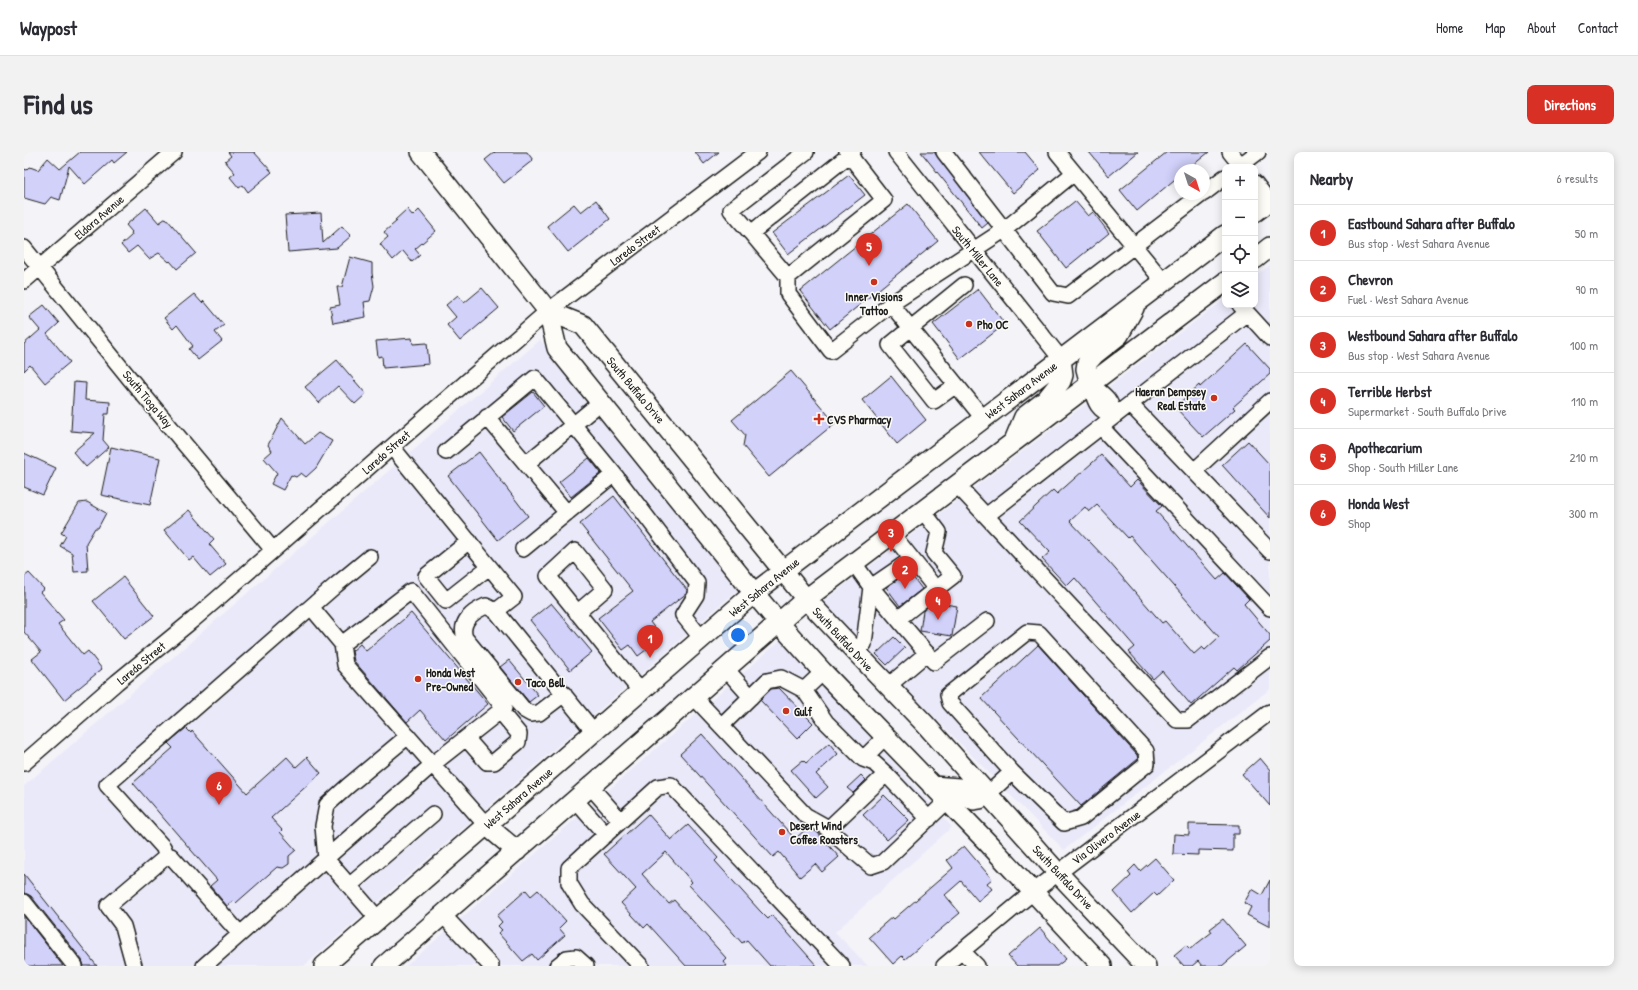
<!DOCTYPE html>
<html lang="en">
<head>
<meta charset="utf-8">
<style>
  :root { --surface:#fff; --page:#f2f2f3; --text:#2b2b33; --muted:#7c7c81; --line:#e1e1e2; --accent:#d93025 }
  body { margin:0; font-family:"Patrick Hand",sans-serif; background:var(--page); color:var(--text) }
  .controls { position:absolute; right:12px; top:12px; display:grid; overflow:hidden; border-radius:8px; box-shadow:0 2px 10px #0003 }
  .controls button { width:36px; height:36px; display:grid; place-items:center; padding:0; border:0; border-bottom:1px solid var(--line); background:var(--surface); color:var(--text); font:20px sans-serif }
  .compass { position:absolute; left:1150px; top:12px; width:36px; height:36px; border-radius:50%; background:var(--surface); box-shadow:0 2px 10px #0003; rotate:141deg }
  .you { position:absolute; left:714px; top:483px; width:14px; height:14px; margin:-10px; border:3px solid #fff; border-radius:50%; background:#1a73e8; box-shadow:0 0 0 6px #1a73e833 }
  .badge { display:grid; place-items:center; width:26px; height:26px; border-radius:50%; background:var(--accent); color:#fff; font-size:13px; font-weight:700 }
  .pin { position:absolute; translate:-50% -33px; filter:drop-shadow(0 1px 2px #0008) }
  .pin::after { content:''; position:absolute; top:21px; width:14px; height:12px; background:inherit; clip-path:polygon(0 0,100% 0,50% 100%) }
  .list { margin:0; padding:0; list-style:none }
  h2 { display:flex; justify-content:space-between; align-items:center; height:52px; margin:0; padding:0 16px; font-size:17px }
  h2 small { font-size:13px; font-weight:400; color:var(--muted) }
  .list li { display:grid; grid-template-columns:26px 1fr auto; gap:12px; align-items:center; box-sizing:border-box; height:56px; padding:0 16px; border-top:1px solid var(--line) }
  .list b { display:block; font-size:15px; white-space:nowrap }
  .list p { margin:0; font-size:13px; white-space:nowrap; color:var(--muted) }
  .list em { font-size:13px; font-style:normal; color:var(--muted) }
  .icon { flex:none; width:22px; height:22px; fill:none; stroke:currentColor; stroke-width:2; stroke-linecap:round; stroke-linejoin:round }
  .map { position:relative; flex:none; width:1246px; height:814px; overflow:hidden; border-radius:8px }
  header { display:flex; align-items:center; gap:24px; box-sizing:border-box; height:56px; padding:0 20px; background:var(--surface); border-bottom:1px solid var(--line) }
  header strong { font-size:19px }
  nav { display:flex; gap:22px; margin-inline-start:auto; font-size:14px }
  .intro { display:flex; align-items:center; justify-content:space-between; box-sizing:border-box; height:96px; padding:0 24px }
  h1 { margin:0; font-size:28px }
  .button { padding:10px 18px; border-radius:8px; background:var(--accent); color:#fff; font-size:14px; font-weight:700 }
  main { display:flex; gap:24px; padding:0 24px }
  aside { flex:1; background:var(--surface); border-radius:8px; box-shadow:0 2px 10px #0003 }
  .map>svg:first-child { display:block }
  .built { fill:#eae9f9 }
  .building { fill:#d2d1fa; stroke:#1c1c1c; fill-rule:evenodd }
  .lines { fill:none; stroke-linecap:round; stroke-linejoin:round }
  .minor-casing { stroke:#1c1c1c; stroke-width:18 }
  .major-casing { stroke:#1c1c1c; stroke-width:22 }
  .minor { stroke:#fdfcf7; stroke-width:15 }
  .major { stroke:#fdfcf7; stroke-width:19 }
  .poi-dot { fill:#c8321e; stroke:#fdfcf7; stroke-width:1.5 }
  .labels { text-anchor:middle; dominant-baseline:central; stroke-width:3; stroke-linejoin:round; paint-order:stroke }
  .street-label { font-size:12px; fill:#1c1c1c; stroke:#fdfcf7 }
  .poi-label { font-size:12px; font-weight:bold; fill:#1c1c1c; stroke:#fdfcf7; text-anchor:start }
</style>
</head>
<body>
<header>
<strong>Waypost</strong>
<nav><a>Home</a><a>Map</a><a>About</a><a>Contact</a></nav>
</header>
<div class="intro"><h1>Find us</h1><a class="button">Directions</a></div>
<main>
<div class="map">
<svg width="1246" height="814" viewBox="0 0 1246 814">
  <rect width="100%" height="100%" fill="#f4f3f8"/>
  <filter id="ink" filterUnits="userSpaceOnUse"><feTurbulence type="fractalNoise" baseFrequency=".025" numOctaves="2"/><feDisplacementMap in="SourceGraphic" scale="8" xChannelSelector="R" yChannelSelector="G"/><feConvolveMatrix kernelMatrix="1 2 1 2 8 2 1 2 1" color-interpolation-filters="sRGB"/></filter>
  <g filter="url(#ink)">
    <path class="built" d="M 1246,113 L 1246,537 L 1040,698 L 798,450 L 1201,147 L 1201,153 L 1231,153 L 1231,124 Z
      M 516,188 L 715,437 L 280,814 L 0,814 L 0,634 Z
      M 758,487 L 928,675 L 811,780 L 844,814 L 382,814 Z"/>
    <path class="building" d="M 56,0 L 103,0 L 90,11 L 88,8 L 61,32 L 45,14 L 36,48 L 27,45 L 21,52 L 0,46 L 0,17 L 3,18 L 6,15 L 14,18 L 24,6 L 36,17 Z
      M 204,0 L 230,0 L 248,20 L 224,40 L 219,33 L 215,36 L 206,25 L 211,21 L 201,9 L 207,4 Z
      M 471,0 L 503,0 L 509,8 L 480,31 L 461,8 Z
      M 671,0 L 695,0 L 680,12 Z
      M 897,0 L 910,0 L 964,71 L 958,76 Z
      M 955,0 L 1001,0 L 1016,18 L 989,41 Z
      M 1065,0 L 1114,0 L 1085,24 Z
      M 1143,0 L 1185,0 L 1163,18 L 1156,18 L 1156,23 L 1113,59 L 1096,38 Z
      M 825,23 L 841,43 L 764,102 L 748,81 Z
      M 572,48 L 586,67 L 544,100 L 523,74 L 550,52 L 557,60 Z
      M 1051,49 L 1064,64 L 1069,60 L 1085,81 L 1042,116 L 1013,79 Z
      M 884,52 L 914,89 L 806,177 L 776,139 Z
      M 122,56 L 135,71 L 142,66 L 172,101 L 153,117 L 146,109 L 145,110 L 135,101 L 125,107 L 113,94 L 104,101 L 97,93 L 108,83 L 107,81 L 108,80 L 102,73 Z
      M 383,57 L 389,64 L 395,58 L 412,79 L 391,97 L 396,103 L 388,110 L 379,99 L 369,108 L 356,92 L 364,85 L 360,80 L 373,69 L 371,68 Z
      M 297,61 L 299,91 L 318,74 L 327,84 L 313,96 L 264,100 L 261,63 Z
      M 326,105 L 348,111 L 348,121 L 350,134 L 346,149 L 340,150 L 342,165 L 309,171 L 306,155 L 316,153 L 313,135 L 318,135 Z
      M 458,136 L 475,156 L 436,189 L 423,173 L 432,165 L 422,153 L 434,143 L 440,151 Z
      M 954,137 L 981,172 L 936,207 L 909,172 Z
      M 170,142 L 178,151 L 180,149 L 200,173 L 191,180 L 198,189 L 174,208 L 165,197 L 169,194 L 153,173 L 149,177 L 140,166 Z
      M 20,153 L 35,171 L 23,182 L 46,210 L 21,231 L 6,213 L 0,219 L 0,192 L 16,178 L 5,165 Z
      M 388,186 L 389,192 L 403,191 L 405,212 L 359,216 L 358,204 L 354,205 L 352,189 Z
      M 1223,192 L 1246,217 L 1246,222 L 1209,255 L 1211,257 L 1179,285 L 1151,255 L 1175,233 L 1176,235 Z
      M 313,208 L 342,242 L 331,252 L 314,234 L 295,251 L 281,235 Z
      M 767,219 L 811,271 L 745,325 L 719,294 L 721,283 L 708,268 Z
      M 867,224 L 902,268 L 873,292 L 838,248 Z
      M 50,230 L 62,231 L 61,248 L 86,250 L 85,262 L 81,262 L 79,288 L 85,295 L 62,315 L 49,300 L 71,281 L 47,279 Z
      M 509,240 L 520,254 L 489,279 L 478,265 Z
      M 258,266 L 281,292 L 294,281 L 308,289 L 292,316 L 282,325 L 277,321 L 272,325 L 267,323 L 259,338 L 247,332 L 253,321 L 240,306 L 248,299 L 244,293 Z
      M 1224,289 L 1246,313 L 1246,366 L 1198,313 Z
      M 87,295 L 136,306 L 126,353 L 77,343 Z
      M 455,300 L 504,364 L 474,388 L 424,324 Z
      M 0,301 L 32,316 L 19,343 L 0,335 Z
      M 1077,303 L 1106,335 L 1113,328 L 1138,354 L 1132,359 L 1193,428 L 1201,421 L 1225,447 L 1220,452 L 1246,483 L 1246,489 L 1213,518 L 1210,515 L 1167,553 L 1138,519 L 1129,527 L 1105,500 L 1111,495 L 1051,426 L 1043,434 L 1018,407 L 1026,400 L 996,369 L 1029,338 L 1033,342 ZM 1073,353 L 1104,386 L 1106,384 L 1195,485 L 1181,498 L 1178,495 L 1170,502 L 1141,469 L 1138,471 L 1085,410 L 1046,369 L 1061,355 L 1065,360 Z
      M 565,306 L 577,321 L 547,345 L 535,330 Z
      M 590,344 L 663,438 L 663,441 L 626,470 L 638,486 L 614,504 L 606,493 L 599,498 L 574,466 L 609,439 L 556,372 Z
      M 63,350 L 82,361 L 74,376 L 71,376 L 62,391 L 64,419 L 50,420 L 48,401 L 36,394 L 42,384 L 37,381 L 55,351 Z
      M 165,358 L 190,387 L 185,392 L 202,412 L 186,425 L 169,405 L 165,408 L 140,378 Z
      M 885,420 L 898,437 L 876,454 L 862,435 Z
      M 5,421 L 20,437 L 16,440 L 40,468 L 34,472 L 59,503 L 64,499 L 78,517 L 40,548 L 8,507 L 17,500 L 0,480 L 0,425 Z
      M 99,425 L 130,464 L 100,487 L 69,449 Z
      M 909,450 L 933,454 L 928,484 L 896,479 L 899,459 Z
      M 527,451 L 568,500 L 546,518 L 506,468 Z
      M 387,461 L 464,552 L 422,588 L 396,558 L 383,570 L 330,509 L 328,499 L 336,492 L 342,499 Z
      M 870,485 L 881,496 L 863,513 L 852,502 Z
      M 1014,493 L 1113,603 L 1114,607 L 1057,654 L 957,546 Z
      M 485,508 L 514,543 L 505,550 L 476,515 Z
      M 755,536 L 789,571 L 773,587 L 736,548 L 747,537 Z
      M 162,576 L 167,581 L 168,579 L 223,641 L 263,605 L 272,615 L 283,605 L 297,621 L 247,666 L 258,678 L 256,680 L 272,698 L 265,704 L 265,712 L 259,716 L 253,715 L 212,751 L 210,749 L 203,754 L 186,734 L 193,728 L 109,631 L 149,596 L 144,591 Z
      M 678,582 L 771,687 L 784,675 L 793,680 L 815,705 L 798,720 L 791,712 L 776,725 L 755,700 L 749,705 L 656,602 Z
      M 805,591 L 814,602 L 792,622 L 804,635 L 792,646 L 767,618 L 779,608 L 782,611 Z
      M 1236,606 L 1246,618 L 1246,654 L 1218,622 Z
      M 837,623 L 842,628 L 829,641 L 823,636 Z
      M 860,643 L 885,668 L 863,688 L 839,663 Z
      M 624,662 L 647,688 L 664,673 L 694,706 L 691,709 L 736,759 L 744,767 L 748,763 L 793,814 L 746,814 L 723,788 L 718,791 L 703,774 L 665,733 L 668,730 L 642,700 L 618,722 L 645,752 L 650,748 L 702,806 L 699,809 L 703,814 L 662,814 L 624,772 L 620,776 L 597,751 L 612,737 L 580,702 Z
      M 1165,672 L 1215,673 L 1215,682 L 1209,682 L 1209,699 L 1174,698 L 1174,703 L 1149,702 L 1150,682 L 1165,683 Z
      M 940,694 L 968,727 L 963,731 L 968,737 L 954,749 L 937,729 L 921,743 L 936,761 L 881,807 L 878,804 L 869,812 L 845,785 L 868,765 L 870,767 L 929,716 L 923,708 Z
      M 1131,706 L 1150,728 L 1133,744 L 1130,741 L 1108,761 L 1090,740 L 1107,724 L 1104,720 L 1111,713 L 1116,719 Z
      M 0,722 L 73,814 L 60,814 L 58,808 L 7,744 L 0,741 Z
      M 1246,728 L 1246,775 L 1223,763 L 1227,755 L 1220,751 L 1228,737 L 1238,743 Z
      M 502,738 L 507,744 L 514,738 L 542,769 L 535,776 L 541,783 L 513,808 L 508,802 L 499,809 L 474,781 L 478,778 L 474,774 L 478,770 L 473,764 Z
      M 0,764 L 39,814 L 0,814 Z
      M 1199,767 L 1222,794 L 1198,814 L 1178,814 L 1174,809 L 1168,814 L 1160,814 L 1150,803 L 1162,793 L 1166,797 L 1188,780 L 1186,777 Z
      M 1016,776 L 1042,807 L 1033,814 L 993,814 L 984,804 Z"/>
    <g class="lines">
      <g class="minor-casing">
        <path id="minor" d="M 829,0 L 727,81 L 764,125 L 764,142 L 807,199 L 867,152
          M 872,0 L 1037,207
          M 920,0 L 1029,141 L 1044,144 L 1178,42
          M 1033,0 L 1139,129
          M 1206,0 L 1218,15
          M 1214,15 L 1234,0
          M 1231,31 L 1245,49
          M 1180,41 L 1201,25
          M 727,81 L 707,58 L 782,0
          M 0,96 L 107,228 L 249,398
          M 764,125 L 860,48 L 823,0
          M 0,129 L 150,0
          M 1216,153 L 1246,186
          M 1066,232 C 1080,243 1087,246 1090,264 C 1072,258 1071,249 1066,232 Z
          M 932,233 L 910,249 L 866,193 L 940,133
          M 1106,252 L 1246,399
          M 463,265 L 543,361
          M 959,266 L 867,152 L 980,78 L 1050,21
          M 1077,275 L 1246,456
          M 368,295 L 490,445 L 472,459 L 570,580
          M 422,300 L 511,226 L 590,322 L 673,431 L 672,443 L 659,463 L 678,487
          M 502,312 L 577,250
          M 1170,319 L 1246,249
          M 933,333 L 1153,568 L 1164,568 L 1246,505
          M 962,364 L 1223,161
          M 868,382 L 912,437 L 929,424 L 910,401 L 915,380 L 899,359
          M 445,389 L 402,424 L 422,449 L 465,415
          M 499,397 L 590,322
          M 888,407 L 847,435 L 910,510 L 963,469
          M 830,411 L 847,435 L 840,492 L 832,500
          M 287,455 L 318,492 L 321,513 L 462,673
          M 472,459 L 462,454 C 448,460 435,470 441,486 L 500,558 L 507,562 L 515,561 L 540,542
          M 553,461 L 581,437 L 551,399 L 524,424 L 617,540
          M 874,467 L 912,437
          M 1003,480 L 1015,481 L 1122,599 L 1123,612 L 1057,666 L 1040,671 L 988,620 L 926,551 L 924,543 Z
          M 702,517 L 727,545
          M 864,534 L 903,501
          M 780,538 L 799,520
          M 670,545 L 781,663 L 799,673 L 847,714 L 859,710 L 923,649
          M 697,574 L 743,529 L 757,526 L 780,538 L 802,570 L 839,607 L 850,611 L 862,622 L 905,667
          M 442,586 L 463,610 L 470,610 L 494,590 L 495,582 L 476,559
          M 839,607 L 861,585
          M 0,611 L 93,530 L 170,467 L 524,159 L 734,0
          M 566,634 L 597,669
          M 964,642 L 988,620
          M 551,648 L 582,683
          M 804,677 L 862,622
          M 143,704 L 139,695 L 83,633 L 312,433 L 346,405
          M 325,734 L 409,662
          M 0,750 L 51,814
          M 419,763 L 467,814
          M 354,767 L 302,707 L 299,674 L 303,653 L 324,634 L 384,584
          M 938,799 L 953,814
          M 110,814 L 99,774 L 84,754 L 143,704 L 147,704 L 216,782
          M 180,814 L 409,612 L 480,556 L 387,439 L 318,492
          M 533,814 L 543,806 L 552,805 L 562,814
          M 617,814 L 558,752 L 545,731 L 545,716 L 634,635 L 647,633 L 818,814
          M 920,814 L 1009,740 L 1246,560"/>
      </g>
      <g class="major-casing">
        <path id="major" d="M 397,0 L 524,159 L 533,196 L 730,441 L 755,471 L 799,520 L 963,690 L 1078,814
          M 1231,60 L 1246,49
          M 1231,107 L 1246,95
          M 524,159 L 559,173 L 782,447 L 832,500 L 901,572 L 1034,721 L 1122,814
          M 1066,232 L 1062,217 L 1063,211 L 1071,202 L 1095,183 L 1110,156
          M 990,289 L 1000,265 L 1022,248 L 1037,229 L 1039,223 L 1037,207
          M 908,634 L 935,636 L 943,644 L 950,648 L 956,647 L 964,642
          M 462,673 L 493,699
          M 300,814 L 730,441 L 1201,83
          M 360,814 L 782,447 L 1201,130"/>
      </g>
      <use href="#minor" class="minor"/>
      <use href="#major" class="major"/>
    </g>
  </g>
  <g class="poi-dot">
    <circle cx="850" cy="130" r="4"/>
    <circle cx="945" cy="172" r="4"/>
    <circle cx="1190" cy="246" r="4"/>
    <path d="M793 261h4v4h4v4h-4v4h-4v-4h-4v-4h4z"/>
    <circle cx="394" cy="527" r="4"/>
    <circle cx="494" cy="530" r="4"/>
    <circle cx="762" cy="559" r="4"/>
    <circle cx="758" cy="680" r="4"/>
  </g>
  <g class="labels">
    <g class="street-label">
      <text transform="translate(75 65) rotate(-41)">Eldora Avenue</text>
      <text transform="translate(611 93) rotate(-37)">Laredo Street</text>
      <text transform="translate(954 104) rotate(51)">South Miller Lane</text>
      <text transform="translate(612 238) rotate(50)">South Buffalo Drive</text>
      <text transform="translate(997 238) rotate(-37)">West Sahara Avenue</text>
      <text transform="translate(124 247) rotate(50)">South Tioga Way</text>
      <text transform="translate(362 300) rotate(-41)">Laredo Street</text>
      <text transform="translate(740 435) rotate(-39)">West Sahara Avenue</text>
      <text transform="translate(819 487) rotate(47)">South Buffalo Drive</text>
      <text transform="translate(117 511) rotate(-40)">Laredo Street</text>
      <text transform="translate(494 646) rotate(-41)">West Sahara Avenue</text>
      <text transform="translate(1082 685) rotate(-37)">Via Olivero Avenue</text>
      <text transform="translate(1039 725) rotate(47)">South Buffalo Drive</text>
    </g>
    <g class="poi-label">
      <text x="850" y="144" text-anchor="middle">Inner Visions<tspan x="850" dy="14">Tattoo</tspan></text>
      <text x="953" y="172">Pho OC</text>
      <text x="1182" y="239" text-anchor="end">Haeran Dempsey<tspan x="1182" dy="14">Real Estate</tspan></text>
      <text x="803" y="267">CVS Pharmacy</text>
      <text x="402" y="520">Honda West<tspan x="402" dy="14">Pre-Owned</tspan></text>
      <text x="502" y="530">Taco Bell</text>
      <text x="770" y="559">Gulf</text>
      <text x="766" y="673">Desert Wind<tspan x="766" dy="14">Coffee Roasters</tspan></text>
    </g>
  </g>
</svg>
<div class="controls">
<button>+</button>
<button>−</button>
<button><svg class="icon" aria-label="locate" viewBox="0 0 24 24"><circle cx="12" cy="12" r="6"/><path d="M12 2v4M12 18v4M2 12h4M18 12h4"/></svg></button>
<button><svg class="icon" aria-label="layers" viewBox="0 0 24 24"><path d="M12 4l9 5-9 5-9-5zM3 14l9 5 9-5"/></svg></button>
</div>
<svg class="compass" viewBox="-18 -18 36 36"><path d="M0-13l5 13h-10z" fill="#e53935"/><path d="M0 13l5-13h-10z" fill="#7c7c81"/></svg>
<div class="you"></div>
<div class="pin badge" style="left:626px;top:506px">1</div>
<div class="pin badge" style="left:881px;top:437px">2</div>
<div class="pin badge" style="left:867px;top:400px">3</div>
<div class="pin badge" style="left:914px;top:468px">4</div>
<div class="pin badge" style="left:845px;top:114px">5</div>
<div class="pin badge" style="left:195px;top:653px">6</div>
</div>
<aside>
<h2>Nearby<small>6 results</small></h2>
<ul class="list">
<li><span class="badge">1</span><div><b>Eastbound Sahara after Buffalo</b><p>Bus stop · West Sahara Avenue</p></div><em>50 m</em></li>
<li><span class="badge">2</span><div><b>Chevron</b><p>Fuel · West Sahara Avenue</p></div><em>90 m</em></li>
<li><span class="badge">3</span><div><b>Westbound Sahara after Buffalo</b><p>Bus stop · West Sahara Avenue</p></div><em>100 m</em></li>
<li><span class="badge">4</span><div><b>Terrible Herbst</b><p>Supermarket · South Buffalo Drive</p></div><em>110 m</em></li>
<li><span class="badge">5</span><div><b>Apothecarium</b><p>Shop · South Miller Lane</p></div><em>210 m</em></li>
<li><span class="badge">6</span><div><b>Honda West</b><p>Shop</p></div><em>300 m</em></li>
</ul>
</aside>
</main>
</body>
</html>
